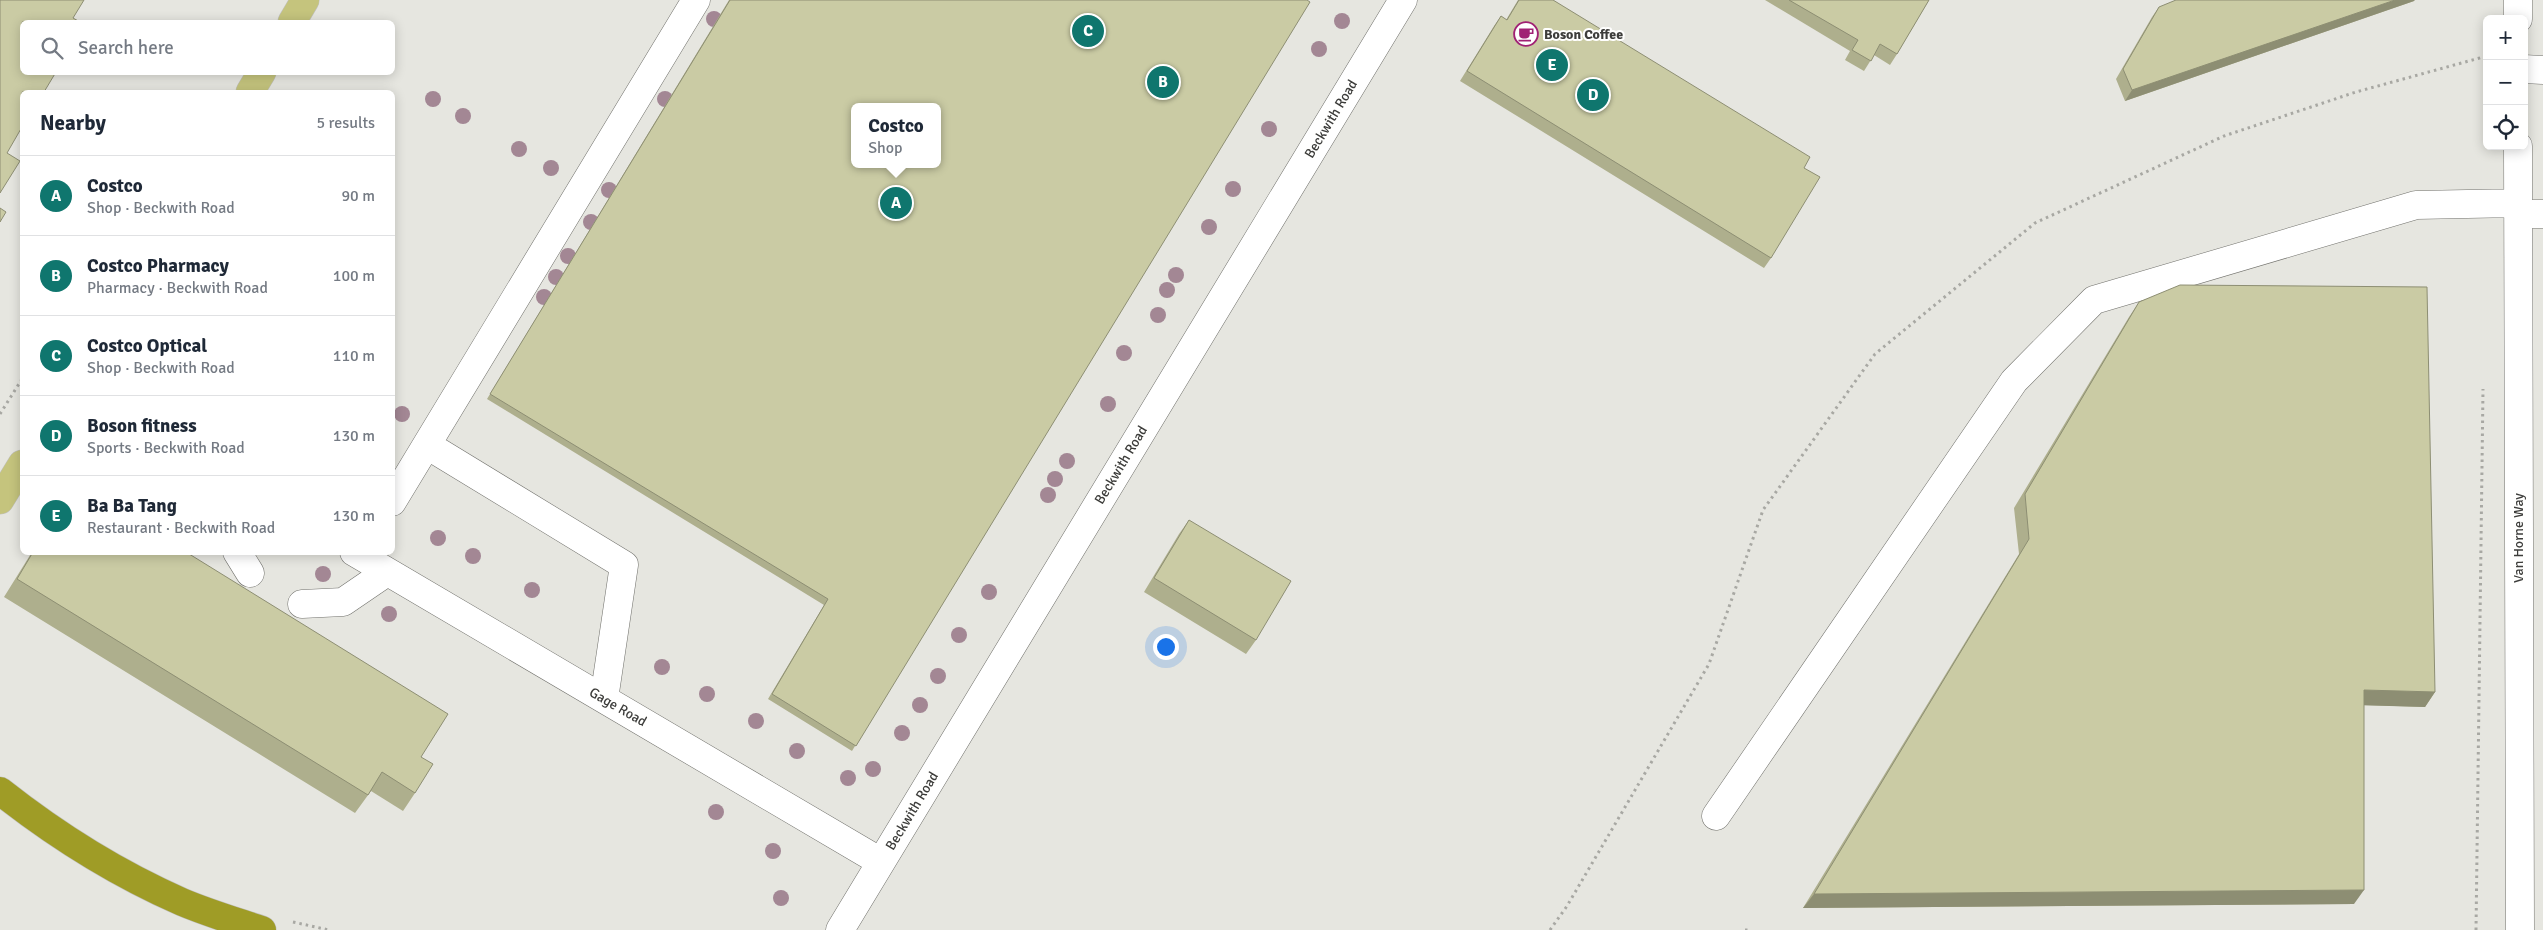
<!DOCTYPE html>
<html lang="en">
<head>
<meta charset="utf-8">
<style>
  :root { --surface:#fff; --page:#f6f6f7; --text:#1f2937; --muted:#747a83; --line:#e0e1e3; --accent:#0f766e }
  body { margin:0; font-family:Signika,sans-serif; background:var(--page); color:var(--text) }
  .controls { position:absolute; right:15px; top:15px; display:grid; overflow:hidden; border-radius:8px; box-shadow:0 2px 12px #0003 }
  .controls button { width:45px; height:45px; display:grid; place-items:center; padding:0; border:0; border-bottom:1px solid var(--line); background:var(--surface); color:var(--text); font:25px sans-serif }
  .you { position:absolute; left:1165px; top:646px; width:18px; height:18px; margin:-12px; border:4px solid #fff; border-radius:50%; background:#1a73e8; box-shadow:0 0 0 8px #1a73e833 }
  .badge { display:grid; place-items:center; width:32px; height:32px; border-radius:50%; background:var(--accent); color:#fff; font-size:16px; font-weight:700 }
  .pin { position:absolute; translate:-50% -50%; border:2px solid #fff; box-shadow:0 1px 5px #0006 }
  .popup { position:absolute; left:851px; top:103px; width:90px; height:65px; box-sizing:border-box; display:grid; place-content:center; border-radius:8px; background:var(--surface); filter:drop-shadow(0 1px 4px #0005); font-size:16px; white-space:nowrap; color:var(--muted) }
  .popup b { font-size:19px; color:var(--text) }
  .popup::after { content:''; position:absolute; left:50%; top:100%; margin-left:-10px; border:10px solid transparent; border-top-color:var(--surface) }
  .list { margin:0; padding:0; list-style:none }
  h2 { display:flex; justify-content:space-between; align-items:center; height:65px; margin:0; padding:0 20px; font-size:21px }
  h2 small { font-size:16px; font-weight:400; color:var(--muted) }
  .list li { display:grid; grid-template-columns:32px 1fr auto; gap:15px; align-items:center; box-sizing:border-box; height:80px; padding:0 20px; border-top:1px solid var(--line) }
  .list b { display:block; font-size:19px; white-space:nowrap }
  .list p { margin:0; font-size:16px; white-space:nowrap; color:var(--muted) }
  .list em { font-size:16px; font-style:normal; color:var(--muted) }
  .icon { flex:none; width:28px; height:28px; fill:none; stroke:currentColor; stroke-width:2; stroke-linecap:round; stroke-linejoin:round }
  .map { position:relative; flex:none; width:2543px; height:930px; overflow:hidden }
  .search { position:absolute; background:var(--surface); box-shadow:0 2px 12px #0003; left:20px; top:20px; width:375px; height:55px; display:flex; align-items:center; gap:12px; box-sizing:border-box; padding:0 18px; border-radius:8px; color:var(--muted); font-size:19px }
  .panel { position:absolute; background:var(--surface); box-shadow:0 2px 12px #0003; left:20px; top:90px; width:375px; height:465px; border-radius:8px }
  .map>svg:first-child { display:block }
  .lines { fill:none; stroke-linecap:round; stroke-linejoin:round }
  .minor-casing { stroke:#72726d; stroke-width:29 }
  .major-casing { stroke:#c1c1c0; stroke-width:29 }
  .highway-casing { stroke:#c1c1c0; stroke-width:29 }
  .path { stroke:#a8a8a3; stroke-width:3; stroke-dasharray:2.5 4; stroke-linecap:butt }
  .minor { stroke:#fff; stroke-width:28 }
  .major { stroke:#c5c47d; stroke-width:28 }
  .highway { stroke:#9f9c26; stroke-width:28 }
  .tree { fill:#a38794 }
  .wall { fill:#aeaf8d }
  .shaded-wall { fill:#8d8e73 }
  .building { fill:#cacba4; stroke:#8d8e73; fill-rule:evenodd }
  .labels { text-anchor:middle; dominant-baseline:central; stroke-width:4; stroke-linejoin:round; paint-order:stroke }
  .poi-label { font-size:14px; font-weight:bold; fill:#3d3d3b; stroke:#fffffe; text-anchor:start }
  .street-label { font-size:14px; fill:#3d3d3b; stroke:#fffffe }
</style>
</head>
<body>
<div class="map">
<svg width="2543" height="930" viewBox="0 0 2543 930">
  <rect width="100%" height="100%" fill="#e6e6e0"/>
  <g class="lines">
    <g class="minor-casing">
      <path id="minor" d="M 2518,19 L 2518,0
        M 2524,69 L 2543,70
        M 2518,146 L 2520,930
        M 2519,214 L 2543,214
        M 427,445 L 624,565 L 604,699
        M 392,502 L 696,0
        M 237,552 L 250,573
        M 354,552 L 881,862
        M 302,604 L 343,602 L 387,572
        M 1716,816 L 2014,381 L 2094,300 L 2416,205 L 2518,203
        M 840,930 L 1403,0"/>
    </g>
    <g class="major-casing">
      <path id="major" d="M 292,22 L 305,0
        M 250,92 L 262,72
        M 0,500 L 22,464"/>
    </g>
    <g class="highway-casing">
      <path id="highway" d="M 0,791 C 57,836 116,873 182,902 C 208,913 235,921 262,930"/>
    </g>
    <path class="path" d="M 0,414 L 22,379
      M 293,922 L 329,930
      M 1550,930 L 1567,906 L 1709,664 L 1763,510 L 1875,354 L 2035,223 L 2224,136 L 2356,92 L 2487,56
      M 1745,930 L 1749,930
      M 2476,930 L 2483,389"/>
    <use href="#minor" class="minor"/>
    <use href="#major" class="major"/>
    <use href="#highway" class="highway"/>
  </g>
  <g class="tree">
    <circle cx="714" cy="19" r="8"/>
    <circle cx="1342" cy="21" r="8"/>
    <circle cx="1319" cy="49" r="8"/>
    <circle cx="433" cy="99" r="8"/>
    <circle cx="665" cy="99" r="8"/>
    <circle cx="463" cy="116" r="8"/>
    <circle cx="1269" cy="129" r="8"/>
    <circle cx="519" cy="149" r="8"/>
    <circle cx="551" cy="168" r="8"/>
    <circle cx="1233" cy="189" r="8"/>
    <circle cx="609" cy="190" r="8"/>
    <circle cx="591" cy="222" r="8"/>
    <circle cx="1209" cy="227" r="8"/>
    <circle cx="568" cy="256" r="8"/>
    <circle cx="1176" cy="275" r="8"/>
    <circle cx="556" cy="277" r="8"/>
    <circle cx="1167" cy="290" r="8"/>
    <circle cx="544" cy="297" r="8"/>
    <circle cx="1158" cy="315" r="8"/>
    <circle cx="1124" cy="353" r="8"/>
    <circle cx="1108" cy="404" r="8"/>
    <circle cx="402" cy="414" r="8"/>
    <circle cx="1067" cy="461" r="8"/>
    <circle cx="1055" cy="479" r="8"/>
    <circle cx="1048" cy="495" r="8"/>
    <circle cx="438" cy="538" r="8"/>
    <circle cx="473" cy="556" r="8"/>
    <circle cx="323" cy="574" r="8"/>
    <circle cx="532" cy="590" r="8"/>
    <circle cx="989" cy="592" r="8"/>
    <circle cx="389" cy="614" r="8"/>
    <circle cx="959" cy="635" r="8"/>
    <circle cx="662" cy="667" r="8"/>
    <circle cx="938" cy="676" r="8"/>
    <circle cx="707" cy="694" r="8"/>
    <circle cx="920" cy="705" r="8"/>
    <circle cx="756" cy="721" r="8"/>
    <circle cx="902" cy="733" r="8"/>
    <circle cx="797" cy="751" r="8"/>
    <circle cx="873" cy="769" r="8"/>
    <circle cx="848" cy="778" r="8"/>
    <circle cx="716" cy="812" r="8"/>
    <circle cx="773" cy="851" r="8"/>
    <circle cx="781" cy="898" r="8"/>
  </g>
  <path class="wall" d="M 729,0 L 1307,0 L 852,751 L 768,699 L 824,605 L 487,399 Z
    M 1518,0 L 1553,0 L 1804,168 L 1771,258 L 1764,268 L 1460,81 L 1494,26 L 1501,16 L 1506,20 Z
    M 1765,0 L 1929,0 L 1897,54 L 1890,65 L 1874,55 L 1864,71 L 1845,60 L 1850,51 Z
    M 2414,1 L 2125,101 L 2116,79 L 2152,17 L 2159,7 Z
    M 2139,302 L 2435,692 L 2425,707 L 2364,705 L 2354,904 L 1803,908 L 2019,554 L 2014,508 L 2129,317 Z
    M 1189,520 L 1256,640 L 1246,654 L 1144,592 L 1179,534 Z
    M 32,552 L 186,552 L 421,757 L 415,793 L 403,811 L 371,791 L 355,813 L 4,597 Z"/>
  <path class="shaded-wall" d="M 2395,0 L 2415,0 L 2414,1 L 2125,101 L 2132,90 Z
    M 2364,690 L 2435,692 L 2425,707 L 2354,705 Z
    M 2364,890 L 2354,904 L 1803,908 L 1814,894 Z"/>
  <path class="building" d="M 0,0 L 84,0 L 73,18 L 80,22 L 22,22 L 22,72 L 56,72 L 44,92 L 22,92 L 22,127 L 7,153 L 20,161 L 0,193 Z
    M 730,0 L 1307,0 L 1310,2 L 856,746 L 772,694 L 828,599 L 490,394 ZM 855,107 L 937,107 L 937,164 L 855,164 Z
    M 1519,0 L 1553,0 L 1810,157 L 1804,168 L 1820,177 L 1771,258 L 1467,71 L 1501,16 L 1507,20 Z
    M 1789,0 L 1929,0 L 1897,54 L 1880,44 L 1871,61 L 1852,50 L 1858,40 Z
    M 2176,0 L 2395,0 L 2132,90 L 2123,69 L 2159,7 Z
    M 0,208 L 6,212 L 0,222 Z
    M 2180,285 L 2427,287 L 2435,692 L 2364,690 L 2364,890 L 1814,894 L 2029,539 L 2025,494 L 2139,302 Z
    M 1189,520 L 1291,581 L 1256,640 L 1154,578 Z
    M 33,552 L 186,552 L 448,714 L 421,757 L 433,764 L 415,793 L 382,772 L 368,795 L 17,579 Z"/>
  <defs>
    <g id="cafe-ring" transform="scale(1.25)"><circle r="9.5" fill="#fffffe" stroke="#a02174" stroke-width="1.5"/><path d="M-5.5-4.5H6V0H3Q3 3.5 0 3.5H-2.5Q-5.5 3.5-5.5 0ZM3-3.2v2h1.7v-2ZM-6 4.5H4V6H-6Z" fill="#a02174"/></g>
  </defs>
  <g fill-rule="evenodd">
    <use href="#cafe-ring" x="1526" y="34"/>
  </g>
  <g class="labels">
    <g class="poi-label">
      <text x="1544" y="34">Boson Coffee</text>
    </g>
    <g class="street-label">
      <text transform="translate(1331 119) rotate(-59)">Beckwith Road</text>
      <text transform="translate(1121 465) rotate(-59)">Beckwith Road</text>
      <text transform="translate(2518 538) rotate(-90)">Van Horne Way</text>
      <text transform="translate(618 707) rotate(30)">Gage Road</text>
      <text transform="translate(912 811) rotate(-59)">Beckwith Road</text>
    </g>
  </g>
</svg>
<div class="controls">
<button>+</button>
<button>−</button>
<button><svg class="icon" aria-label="locate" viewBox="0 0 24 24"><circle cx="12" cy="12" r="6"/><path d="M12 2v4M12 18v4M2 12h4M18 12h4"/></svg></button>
</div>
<div class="you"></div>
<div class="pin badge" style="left:896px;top:203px">A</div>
<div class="popup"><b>Costco</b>Shop</div>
<div class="pin badge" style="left:1163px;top:82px">B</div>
<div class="pin badge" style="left:1088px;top:31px">C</div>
<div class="pin badge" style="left:1593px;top:95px">D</div>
<div class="pin badge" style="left:1552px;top:65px">E</div>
<div class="search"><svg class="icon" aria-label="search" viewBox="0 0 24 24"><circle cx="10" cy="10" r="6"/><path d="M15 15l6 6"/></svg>Search here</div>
<section class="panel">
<h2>Nearby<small>5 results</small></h2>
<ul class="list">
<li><span class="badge">A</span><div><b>Costco</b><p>Shop · Beckwith Road</p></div><em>90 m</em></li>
<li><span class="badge">B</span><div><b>Costco Pharmacy</b><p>Pharmacy · Beckwith Road</p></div><em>100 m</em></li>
<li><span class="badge">C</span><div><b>Costco Optical</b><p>Shop · Beckwith Road</p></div><em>110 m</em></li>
<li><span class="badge">D</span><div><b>Boson fitness</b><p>Sports · Beckwith Road</p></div><em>130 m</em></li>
<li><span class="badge">E</span><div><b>Ba Ba Tang</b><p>Restaurant · Beckwith Road</p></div><em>130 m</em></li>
</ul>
</section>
</div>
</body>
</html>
